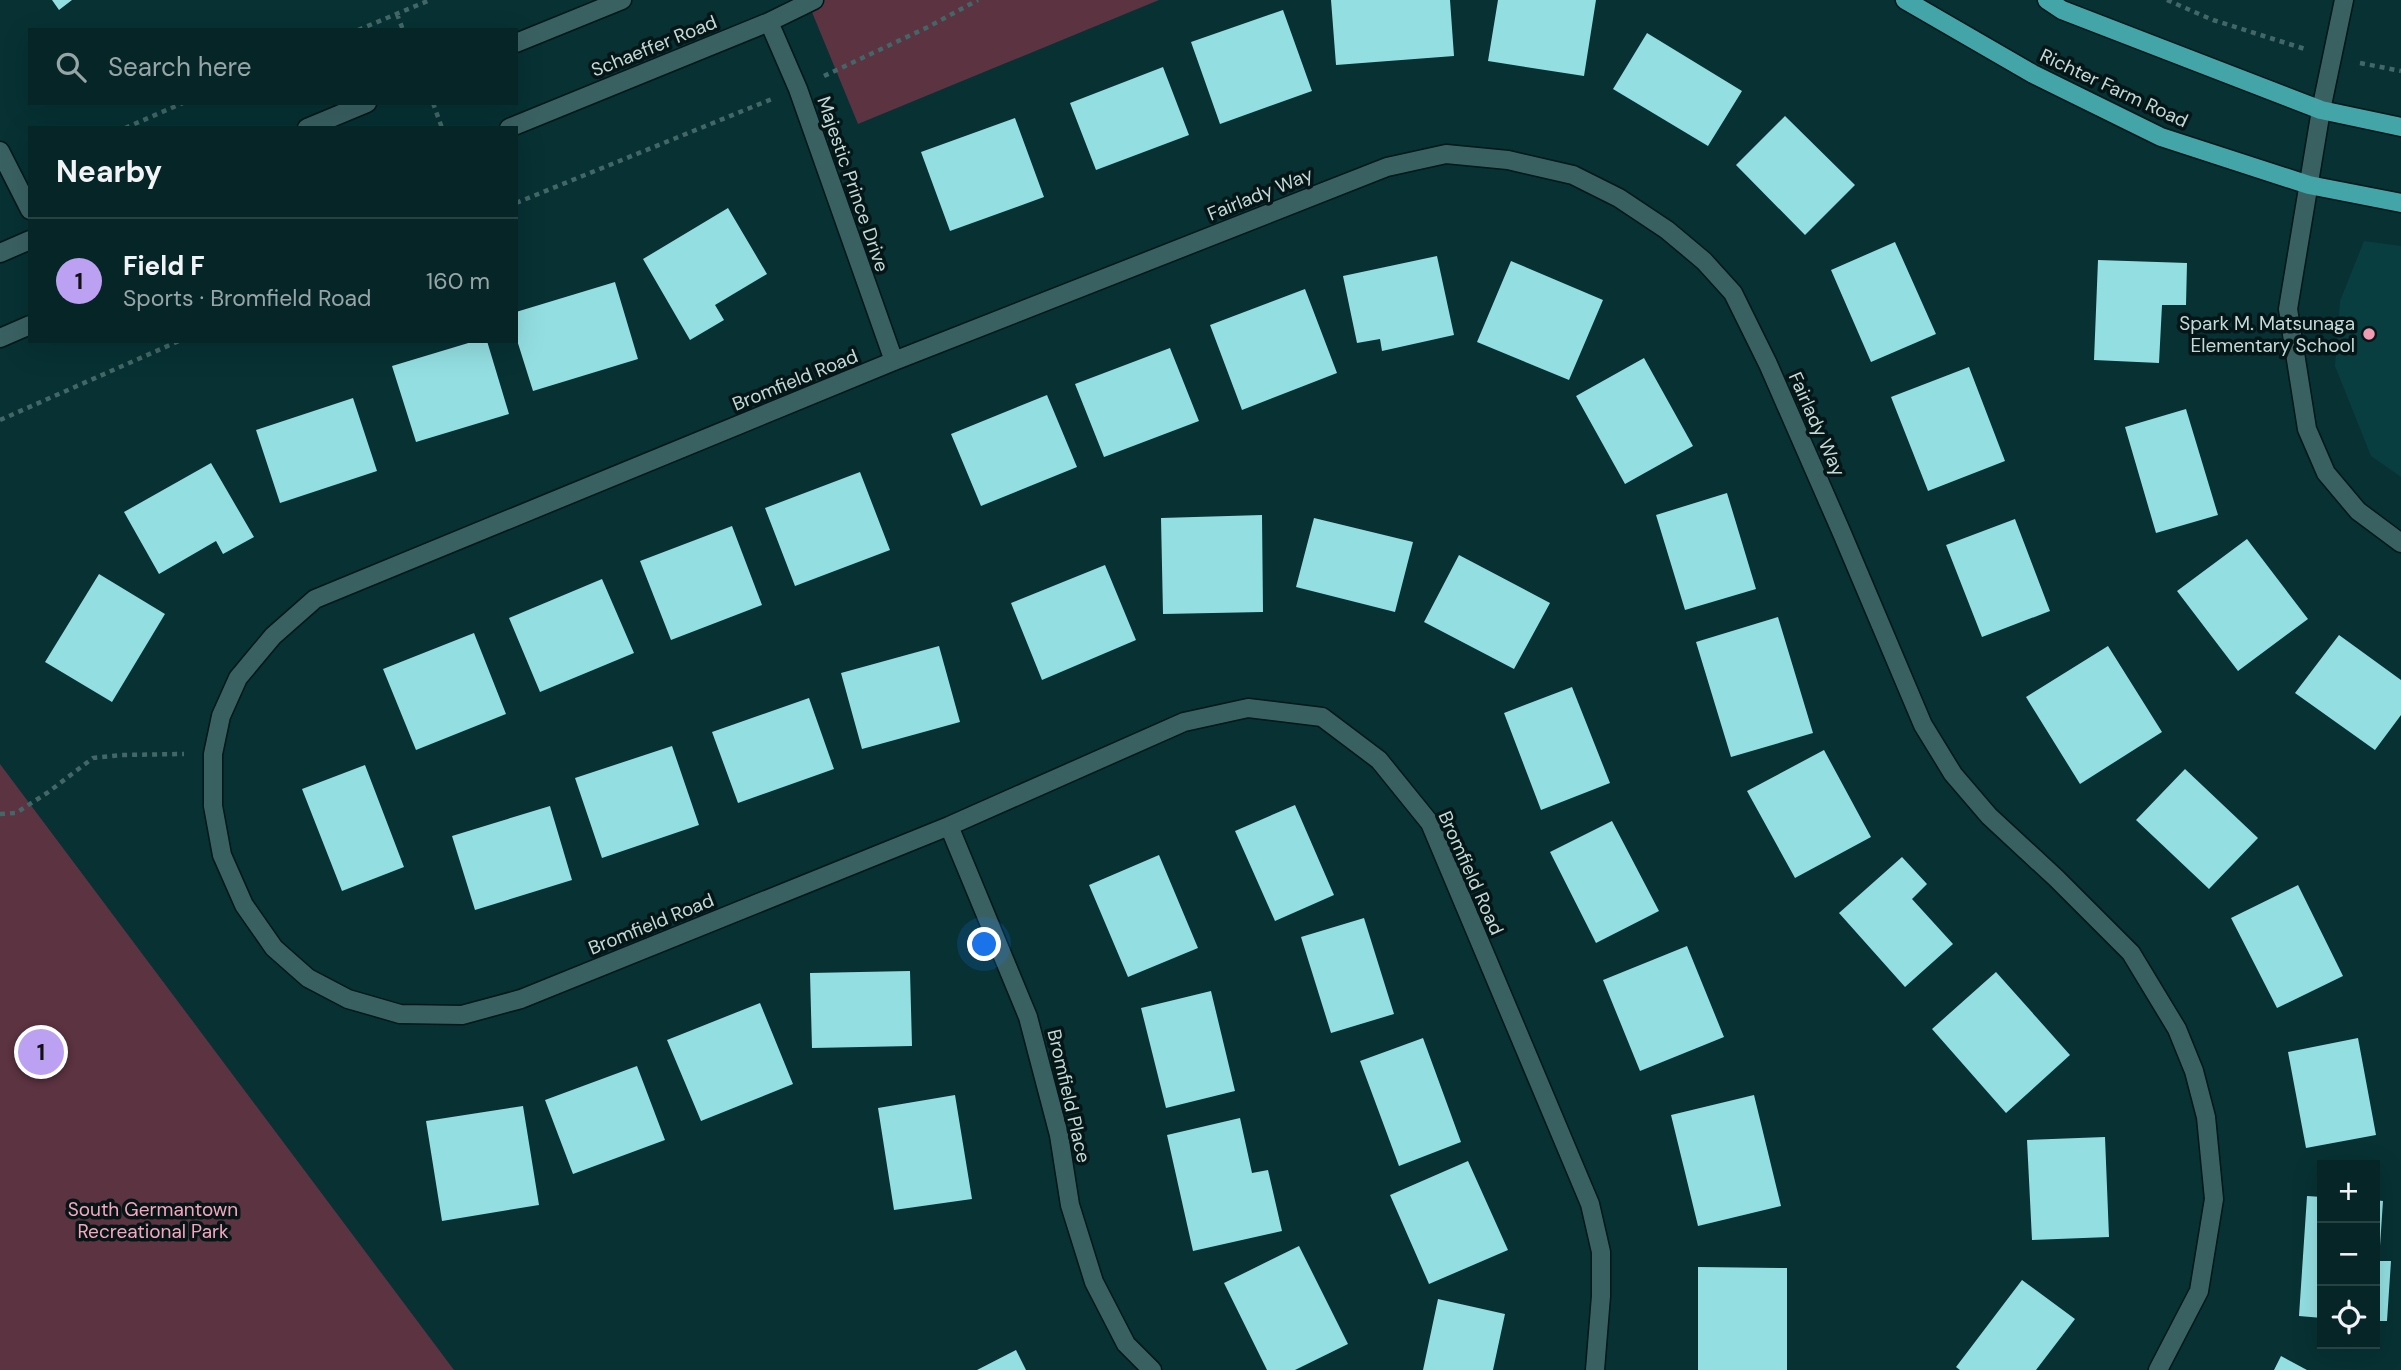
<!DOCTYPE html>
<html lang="en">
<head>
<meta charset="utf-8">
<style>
  :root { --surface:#052526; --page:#133132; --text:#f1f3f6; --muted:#97a5a7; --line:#264243; --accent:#bca0f2 }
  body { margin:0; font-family:"DM Sans",sans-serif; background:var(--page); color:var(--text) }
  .controls { position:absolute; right:21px; bottom:21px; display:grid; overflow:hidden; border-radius:0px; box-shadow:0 7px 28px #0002 }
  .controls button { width:63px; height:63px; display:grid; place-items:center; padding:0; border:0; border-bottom:2px solid var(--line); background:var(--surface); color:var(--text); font:35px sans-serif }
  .you { position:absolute; left:985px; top:945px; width:24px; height:24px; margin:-18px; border:5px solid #fff; border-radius:50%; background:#1a73e8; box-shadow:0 0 0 10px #1a73e833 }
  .badge { display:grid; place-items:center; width:46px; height:46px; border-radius:50%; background:var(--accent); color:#111; font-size:23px; font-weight:700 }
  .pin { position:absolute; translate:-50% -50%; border:4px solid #fff; box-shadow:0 2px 7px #0006 }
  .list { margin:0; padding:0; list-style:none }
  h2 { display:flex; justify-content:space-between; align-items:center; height:91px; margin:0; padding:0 28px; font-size:30px }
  h2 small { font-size:23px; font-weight:400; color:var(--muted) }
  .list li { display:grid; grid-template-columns:46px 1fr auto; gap:21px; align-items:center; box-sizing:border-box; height:126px; padding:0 28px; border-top:2px solid var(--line) }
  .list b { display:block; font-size:26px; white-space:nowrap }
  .list p { margin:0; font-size:23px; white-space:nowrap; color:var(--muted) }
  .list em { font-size:23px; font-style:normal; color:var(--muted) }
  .icon { flex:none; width:38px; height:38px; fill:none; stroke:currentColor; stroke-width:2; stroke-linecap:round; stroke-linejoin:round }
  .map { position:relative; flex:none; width:2401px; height:1370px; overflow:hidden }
  .search { position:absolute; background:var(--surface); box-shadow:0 7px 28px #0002; left:28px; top:28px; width:490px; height:77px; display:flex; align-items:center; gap:18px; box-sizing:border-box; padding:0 24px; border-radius:0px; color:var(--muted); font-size:26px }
  .panel { position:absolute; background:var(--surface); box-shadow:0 7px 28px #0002; left:28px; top:126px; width:490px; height:217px; border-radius:0px }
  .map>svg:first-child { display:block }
  .built { fill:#083e40 }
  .green { fill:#5c3340 }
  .building { fill:#93dee1 }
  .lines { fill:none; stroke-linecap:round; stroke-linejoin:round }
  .minor-casing { stroke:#001819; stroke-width:21 }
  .major-casing { stroke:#001819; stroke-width:21 }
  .path { stroke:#436768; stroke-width:4.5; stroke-dasharray:5 5; stroke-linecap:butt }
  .minor { stroke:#3a6162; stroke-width:18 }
  .major { stroke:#44a5a8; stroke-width:18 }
  .poi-dot { fill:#f19ab4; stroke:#061617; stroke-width:2.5 }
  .labels { text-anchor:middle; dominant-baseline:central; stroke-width:7; stroke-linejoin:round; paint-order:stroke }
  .street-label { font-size:19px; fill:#c4d9d9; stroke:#061617 }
  .poi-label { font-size:19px; fill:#c4d9d9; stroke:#061617; text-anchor:end }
  .park-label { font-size:19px; fill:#f9a5be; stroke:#061617 }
</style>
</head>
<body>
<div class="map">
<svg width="2401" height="1370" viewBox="0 0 2401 1370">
  <rect width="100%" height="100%" fill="#073133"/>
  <path class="built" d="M 2364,241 L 2401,246 L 2401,477 L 2371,456 L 2335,366 L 2340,301 Z"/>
  <path class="green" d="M 807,0 L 1159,0 L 858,124 Z
    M 0,764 L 454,1370 L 0,1370 Z"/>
  <path class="building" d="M 52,0 L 72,0 L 59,10 Z
    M 1331,0 L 1450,0 L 1454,56 L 1336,65 Z
    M 1498,0 L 1596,0 L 1584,76 L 1488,61 Z
    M 1283,10 L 1312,91 L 1220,124 L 1191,42 Z
    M 1647,33 L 1742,91 L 1708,146 L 1613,89 Z
    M 1163,67 L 1189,135 L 1096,170 L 1070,103 Z
    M 1785,116 L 1855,185 L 1805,235 L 1736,165 Z
    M 1015,118 L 1044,197 L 950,231 L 921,152 Z
    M 728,208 L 767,274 L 715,305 L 724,320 L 690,340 L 643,259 Z
    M 1895,242 L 1936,334 L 1871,362 L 1831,270 Z
    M 1437,256 L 1454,335 L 1382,351 L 1380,339 L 1357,343 L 1343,276 Z
    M 2098,260 L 2187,263 L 2186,305 L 2162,305 L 2159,363 L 2094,360 Z
    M 1511,261 L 1603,300 L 1569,380 L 1477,342 Z
    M 615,282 L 638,359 L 533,391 L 516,337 L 516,312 Z
    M 1305,289 L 1337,373 L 1242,410 L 1210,325 Z
    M 475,341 L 487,341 L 509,414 L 416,442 L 392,366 Z
    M 1170,348 L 1199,421 L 1104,457 L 1075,384 Z
    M 1644,358 L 1693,446 L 1625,484 L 1576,396 Z
    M 1969,367 L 2005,461 L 1928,491 L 1891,397 Z
    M 1047,395 L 1077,467 L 981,506 L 951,434 Z
    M 353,398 L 377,471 L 280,503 L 256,430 Z
    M 2186,409 L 2218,515 L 2156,533 L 2125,427 Z
    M 211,463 L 254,537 L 223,554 L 216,541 L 159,574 L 124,512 Z
    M 860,472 L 890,550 L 795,586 L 765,508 Z
    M 1727,493 L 1756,589 L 1685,610 L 1656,515 Z
    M 1262,515 L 1263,612 L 1163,614 L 1161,518 Z
    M 1314,518 L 1413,542 L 1395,612 L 1296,587 Z
    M 2015,519 L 2050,611 L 1982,637 L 1946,545 Z
    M 732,526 L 762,605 L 671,640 L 640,561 Z
    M 2247,539 L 2308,619 L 2238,671 L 2177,591 Z
    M 1459,555 L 1550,603 L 1514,669 L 1424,622 Z
    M 1105,565 L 1136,640 L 1042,680 L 1011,603 Z
    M 99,574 L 165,614 L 112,702 L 45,662 Z
    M 602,579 L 634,653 L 540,692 L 509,618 Z
    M 1778,617 L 1813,733 L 1731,757 L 1696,642 Z
    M 474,633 L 506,714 L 416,750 L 383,669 Z
    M 2339,635 L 2401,680 L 2401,715 L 2375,750 L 2295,693 Z
    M 939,646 L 960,722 L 862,749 L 841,673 Z
    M 2108,646 L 2162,732 L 2080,784 L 2026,697 Z
    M 1572,687 L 1610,783 L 1541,810 L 1504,713 Z
    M 809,698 L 834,769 L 738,803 L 712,732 Z
    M 672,746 L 699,825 L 602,858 L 575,778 Z
    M 1824,750 L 1871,837 L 1795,878 L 1747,791 Z
    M 365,765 L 404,867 L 342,891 L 302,789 Z
    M 2185,769 L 2258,838 L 2209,889 L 2136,820 Z
    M 1295,805 L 1334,895 L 1275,921 L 1235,831 Z
    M 550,806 L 572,880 L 475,910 L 452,836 Z
    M 1612,821 L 1659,911 L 1596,943 L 1550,852 Z
    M 1159,855 L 1198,948 L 1128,977 L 1089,885 Z
    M 1902,857 L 1927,884 L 1912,899 L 1953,944 L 1905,987 L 1839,913 Z
    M 2298,885 L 2343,976 L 2277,1008 L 2231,918 Z
    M 1364,918 L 1394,1014 L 1331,1033 L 1301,937 Z
    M 1687,946 L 1724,1037 L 1640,1071 L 1603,980 Z
    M 910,971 L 912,1046 L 812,1048 L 810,973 Z
    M 1996,972 L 2070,1055 L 2006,1113 L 1932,1029 Z
    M 1211,991 L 1235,1091 L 1166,1108 L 1141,1008 Z
    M 760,1003 L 793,1084 L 701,1121 L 667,1040 Z
    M 1423,1038 L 1461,1142 L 1399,1166 L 1360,1061 Z
    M 2358,1038 L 2376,1135 L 2306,1148 L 2288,1052 Z
    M 637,1066 L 665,1140 L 573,1174 L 545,1100 Z
    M 955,1095 L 972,1199 L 894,1210 L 878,1108 Z
    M 1754,1095 L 1781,1206 L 1698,1226 L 1671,1115 Z
    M 523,1106 L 539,1205 L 442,1221 L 426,1121 Z
    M 1240,1118 L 1252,1173 L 1268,1170 L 1282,1231 L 1193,1251 L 1167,1135 Z
    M 2105,1137 L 2109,1237 L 2032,1240 L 2027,1140 Z
    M 1468,1161 L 1508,1250 L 1429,1284 L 1390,1195 Z
    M 2307,1196 L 2322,1197 L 2322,1318 L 2299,1316 Z
    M 2375,1200 L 2383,1201 L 2379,1261 L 2391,1261 L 2387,1321 L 2375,1321 Z
    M 1299,1246 L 1348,1344 L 1295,1370 L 1267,1370 L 1224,1283 Z
    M 1698,1267 L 1787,1268 L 1787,1370 L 1698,1370 Z
    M 2022,1280 L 2075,1319 L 2036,1370 L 1960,1370 L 1956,1367 Z
    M 1438,1299 L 1505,1314 L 1493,1370 L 1423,1370 Z
    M 1016,1350 L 1026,1370 L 977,1370 Z
    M 2281,1356 L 2307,1370 L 2274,1370 Z"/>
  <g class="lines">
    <g class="minor-casing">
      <path id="minor" d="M 2344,0 L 2321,110 L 2288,309 L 2307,429 L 2326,473 L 2358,511 L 2401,543
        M 769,22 L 798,89 L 894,361
        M 516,43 L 622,0
        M 307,128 L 367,103
        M 509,128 L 769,22 L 814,0
        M 0,151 L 30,210
        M 0,253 L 30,240
        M 0,338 L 30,325
        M 949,826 L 1028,1017 L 1059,1135 L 1070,1205 L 1094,1282 L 1126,1344 L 1152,1370
        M 1595,1370 L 1601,1296 L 1601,1252 L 1590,1204 L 1430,823 L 1379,760 L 1322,717 L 1248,708 L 1184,722 L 949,826 L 521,999 L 462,1015 L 400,1014 L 348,999 L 308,978 L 274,948 L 244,905 L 222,855 L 213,806 L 213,754 L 221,716 L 238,678 L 273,636 L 315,599 L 894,361 L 1387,167 L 1446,154 L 1508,160 L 1573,175 L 1619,198 L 1667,230 L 1704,261 L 1733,293 L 1768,364 L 1841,531 L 1923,725 L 1953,774 L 1989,816 L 2056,878 L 2131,953 L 2177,1029 L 2194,1071 L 2206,1117 L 2214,1199 L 2199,1291 L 2158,1370"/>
    </g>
    <g class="major-casing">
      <path id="major" d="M 1905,0 L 2033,74 L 2161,137 L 2309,185 L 2401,203
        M 2047,0 L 2062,10 L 2321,110 L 2401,127"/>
    </g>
    <path class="path" d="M 2167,0 L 2213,20 L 2305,49
      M 397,14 L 403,30
      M 358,30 L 430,0
      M 2360,63 L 2401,71
      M 824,76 L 928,27 L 978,0
      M 433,103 L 442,128
      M 125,128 L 183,103
      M 516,203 L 772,99
      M 0,420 L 179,341
      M 0,814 L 16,813 L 47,793 L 93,758 L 121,755 L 184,754"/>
    <use href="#minor" class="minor"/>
    <use href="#major" class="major"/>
  </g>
  <circle class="poi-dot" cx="2369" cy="334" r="7"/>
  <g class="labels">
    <g class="street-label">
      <text transform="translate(654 46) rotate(-22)">Schaeffer Road</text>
      <text transform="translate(2114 88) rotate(25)">Richter Farm Road</text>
      <text transform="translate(853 184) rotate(71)">Majestic Prince Drive</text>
      <text transform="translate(1260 194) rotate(-22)">Fairlady Way</text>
      <text transform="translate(795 380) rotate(-22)">Bromfield Road</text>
      <text transform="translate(1817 424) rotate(66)">Fairlady Way</text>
      <text transform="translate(1471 873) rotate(66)">Bromfield Road</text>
      <text transform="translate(651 924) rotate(-22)">Bromfield Road</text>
      <text transform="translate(1069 1096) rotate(77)">Bromfield Place</text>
    </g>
    <g class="poi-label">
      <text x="2355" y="323">Spark M. Matsunaga<tspan x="2355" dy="22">Elementary School</tspan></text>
    </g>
    <g class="park-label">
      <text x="153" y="1209">South Germantown<tspan x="153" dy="22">Recreational Park</tspan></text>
    </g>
  </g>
</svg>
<div class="controls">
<button>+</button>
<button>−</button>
<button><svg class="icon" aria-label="locate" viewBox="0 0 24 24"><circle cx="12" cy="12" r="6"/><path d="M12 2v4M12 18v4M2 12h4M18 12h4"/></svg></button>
</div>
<div class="you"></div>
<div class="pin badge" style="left:41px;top:1052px">1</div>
<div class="search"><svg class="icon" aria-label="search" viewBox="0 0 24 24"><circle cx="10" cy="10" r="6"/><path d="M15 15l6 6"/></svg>Search here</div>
<section class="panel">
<h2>Nearby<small></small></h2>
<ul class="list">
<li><span class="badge">1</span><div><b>Field F</b><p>Sports · Bromfield Road</p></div><em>160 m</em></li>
</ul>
</section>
</div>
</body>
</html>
